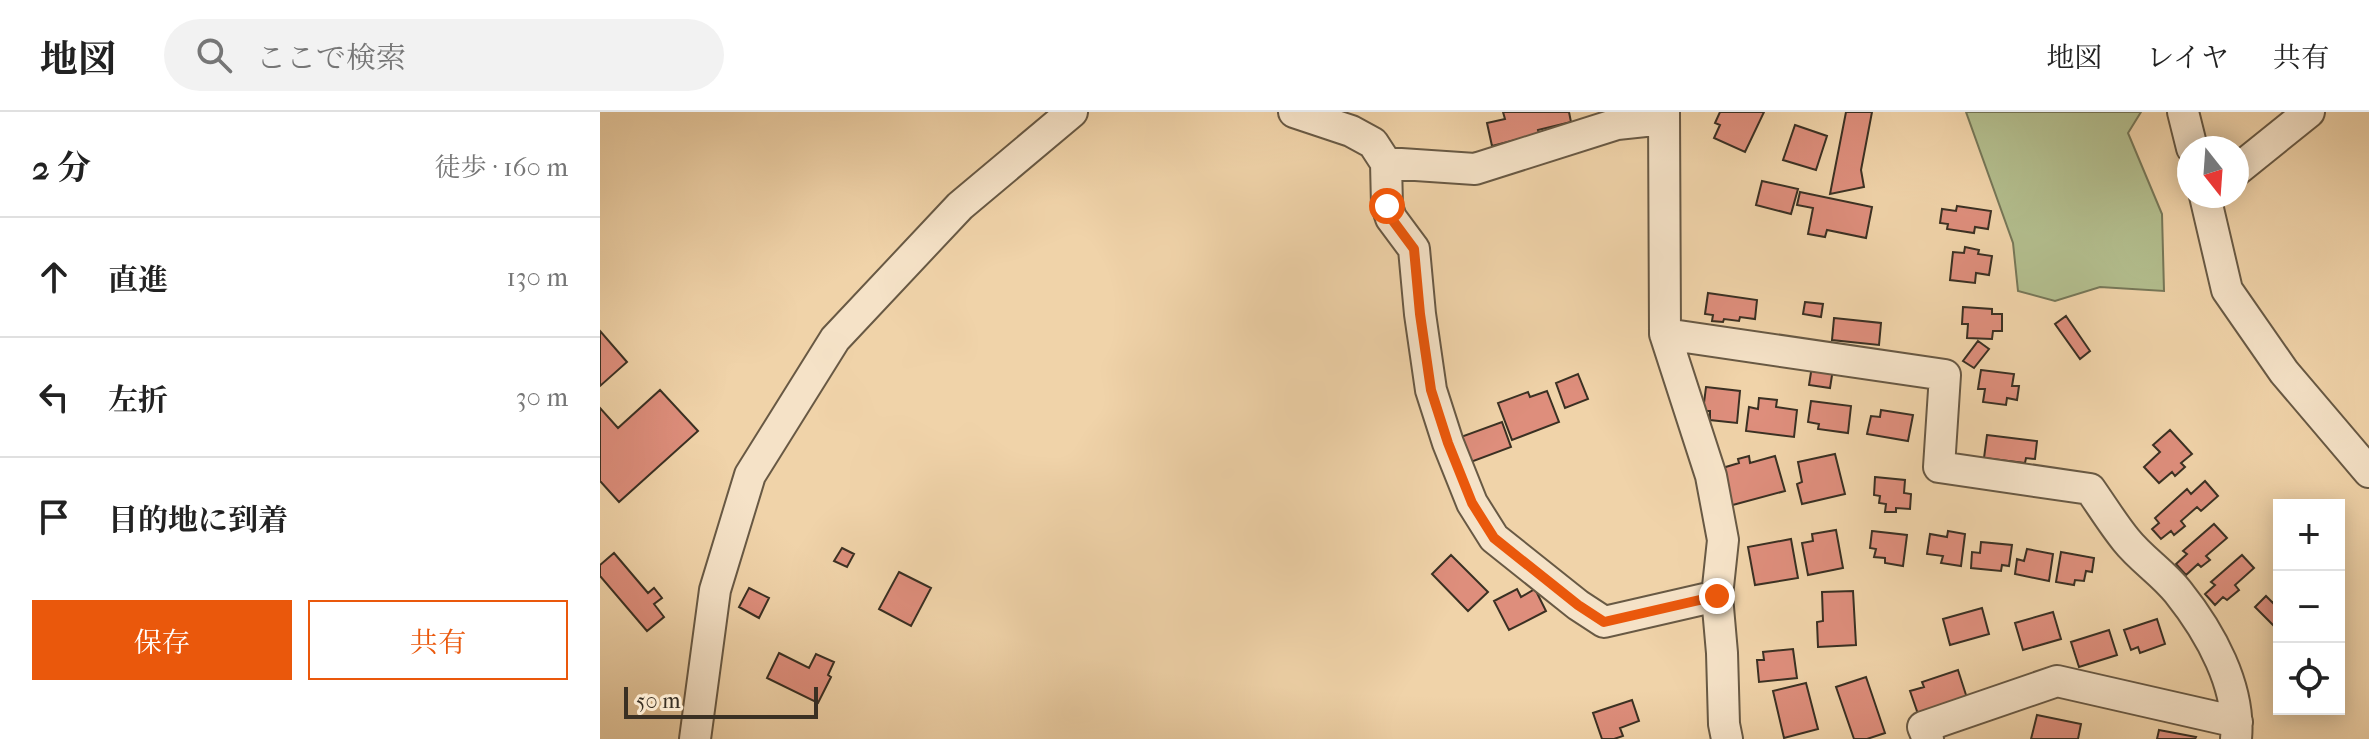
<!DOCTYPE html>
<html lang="ja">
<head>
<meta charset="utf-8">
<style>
  :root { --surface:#fff; --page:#f2f2f2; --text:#222; --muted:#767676; --line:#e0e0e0; --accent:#ea580c }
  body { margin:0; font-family:"IM FELL French Canon","Noto Serif JP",serif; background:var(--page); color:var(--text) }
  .controls { position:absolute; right:24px; bottom:24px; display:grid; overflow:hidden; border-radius:0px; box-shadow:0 4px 20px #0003 }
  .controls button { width:72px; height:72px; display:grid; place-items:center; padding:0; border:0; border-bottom:2px solid var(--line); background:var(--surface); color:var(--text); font:40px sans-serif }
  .compass { position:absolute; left:1577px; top:24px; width:72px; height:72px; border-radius:50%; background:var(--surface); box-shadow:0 4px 20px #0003; rotate:163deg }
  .scale { position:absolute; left:24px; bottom:20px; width:194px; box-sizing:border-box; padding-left:8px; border:4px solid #3a3023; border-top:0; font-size:22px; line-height:28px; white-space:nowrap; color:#3a3023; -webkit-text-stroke:6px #f5e2c7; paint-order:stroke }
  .stop { position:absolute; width:24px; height:24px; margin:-18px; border:6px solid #ea580c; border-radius:50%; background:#fff }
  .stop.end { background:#ea580c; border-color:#fff; box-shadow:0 2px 8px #0008 }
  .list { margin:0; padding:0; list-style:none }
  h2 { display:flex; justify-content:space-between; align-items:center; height:104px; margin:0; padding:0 32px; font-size:34px }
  h2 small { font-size:26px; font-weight:400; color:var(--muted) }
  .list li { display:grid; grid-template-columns:52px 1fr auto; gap:24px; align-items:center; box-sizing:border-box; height:120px; padding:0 32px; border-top:2px solid var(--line) }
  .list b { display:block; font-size:30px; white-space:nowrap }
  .list em { font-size:26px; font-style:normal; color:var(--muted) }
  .actions { display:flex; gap:16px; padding:24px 32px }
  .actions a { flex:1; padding:18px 0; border:2px solid var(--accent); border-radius:0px; text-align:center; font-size:28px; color:var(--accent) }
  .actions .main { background:var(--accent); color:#fff }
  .icon { flex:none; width:44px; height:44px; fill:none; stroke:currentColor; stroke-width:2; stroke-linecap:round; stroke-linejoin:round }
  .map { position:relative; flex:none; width:1769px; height:627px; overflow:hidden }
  header { display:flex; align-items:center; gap:48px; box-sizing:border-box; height:112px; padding:0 40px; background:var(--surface); border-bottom:2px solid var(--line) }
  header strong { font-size:38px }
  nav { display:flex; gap:44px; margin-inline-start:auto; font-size:28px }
  .search { width:560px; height:72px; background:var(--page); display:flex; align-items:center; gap:20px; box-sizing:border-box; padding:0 28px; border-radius:44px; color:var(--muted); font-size:30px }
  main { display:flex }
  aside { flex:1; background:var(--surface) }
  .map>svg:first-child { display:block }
  .green { fill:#b3be8e; stroke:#767758; stroke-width:2 }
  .building { fill:#de8e7c; stroke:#3a3023; stroke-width:2 }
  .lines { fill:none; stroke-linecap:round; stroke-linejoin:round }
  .minor-casing { stroke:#685944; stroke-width:34 }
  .minor { stroke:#f5e2c7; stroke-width:30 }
  .route { stroke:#ea580c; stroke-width:10 }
</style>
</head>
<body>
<header>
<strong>地図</strong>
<div class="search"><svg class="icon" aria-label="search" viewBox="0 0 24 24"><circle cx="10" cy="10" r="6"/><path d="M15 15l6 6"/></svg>ここで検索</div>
<nav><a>地図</a><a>レイヤ</a><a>共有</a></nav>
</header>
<main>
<aside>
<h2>2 分<small>徒歩 · 160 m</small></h2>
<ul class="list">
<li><svg class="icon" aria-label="ahead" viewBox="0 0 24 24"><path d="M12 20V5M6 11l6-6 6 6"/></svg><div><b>直進</b></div><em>130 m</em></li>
<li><svg class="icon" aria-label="left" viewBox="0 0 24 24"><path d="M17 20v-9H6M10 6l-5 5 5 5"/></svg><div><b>左折</b></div><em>30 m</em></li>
<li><svg class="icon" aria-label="arrive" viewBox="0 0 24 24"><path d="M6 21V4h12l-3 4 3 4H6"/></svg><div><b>目的地に到着</b></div></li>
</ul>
<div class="actions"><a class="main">保存</a><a>共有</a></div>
</aside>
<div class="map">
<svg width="1769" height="627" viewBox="0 0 1769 627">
  <rect width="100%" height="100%" fill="#f0d3a9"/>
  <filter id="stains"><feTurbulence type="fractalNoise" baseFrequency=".0025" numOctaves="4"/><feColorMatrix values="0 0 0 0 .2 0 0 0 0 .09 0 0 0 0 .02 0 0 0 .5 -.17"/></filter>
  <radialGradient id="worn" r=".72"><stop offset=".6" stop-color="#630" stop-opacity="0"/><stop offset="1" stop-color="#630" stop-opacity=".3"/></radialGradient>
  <path class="green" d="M 1366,0 L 1541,0 L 1528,21 L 1562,102 L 1564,179 L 1500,175 L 1455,189 L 1418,179 L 1413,131 Z"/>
  <path class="building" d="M 903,0 L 969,0 L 971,10 L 938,18 L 939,22 L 892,34 L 887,11 L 905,7 Z
    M 1120,0 L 1164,0 L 1145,40 L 1114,26 L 1120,13 L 1115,11 Z
    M 1246,0 L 1272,0 L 1261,58 L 1264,75 L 1230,82 Z
    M 1195,13 L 1227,24 L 1216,58 L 1183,48 Z
    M 1162,69 L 1198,77 L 1191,102 L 1156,93 Z
    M 1200,80 L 1272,95 L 1266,126 L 1227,118 L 1225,125 L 1208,122 L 1213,96 L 1197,93 Z
    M 1357,94 L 1391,99 L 1388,117 L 1375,115 L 1374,121 L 1347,117 L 1348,112 L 1340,111 L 1342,97 L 1356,99 Z
    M 1365,135 L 1379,138 L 1378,142 L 1392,144 L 1389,163 L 1376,161 L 1375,171 L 1350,168 L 1353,140 L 1364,141 Z
    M 1108,181 L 1157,188 L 1155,207 L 1140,205 L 1139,209 L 1124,207 L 1123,210 L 1112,209 L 1113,203 L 1105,202 Z
    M 1205,190 L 1223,192 L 1221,205 L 1203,202 Z
    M 1363,195 L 1392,197 L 1392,202 L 1402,202 L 1402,219 L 1393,219 L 1392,227 L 1367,226 L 1368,212 L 1362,212 Z
    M 1466,204 L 1490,239 L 1480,247 L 1455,212 Z
    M 1234,206 L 1281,211 L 1279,233 L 1232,228 Z
    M 0,219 L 27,250 L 0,274 Z
    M 1378,229 L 1389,237 L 1374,256 L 1363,249 Z
    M 1212,254 L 1233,257 L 1230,276 L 1209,273 Z
    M 1381,258 L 1414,262 L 1412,274 L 1419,274 L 1417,288 L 1407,286 L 1406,293 L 1383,290 L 1385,277 L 1378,277 Z
    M 978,262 L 988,287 L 965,296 L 956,271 Z
    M 1106,275 L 1140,279 L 1137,311 L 1110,308 L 1110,299 L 1103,299 Z
    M 60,278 L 98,319 L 19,390 L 0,369 L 0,296 L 18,316 Z
    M 947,279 L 959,310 L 912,328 L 898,291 L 928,280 L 930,285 Z
    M 1159,286 L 1177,288 L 1176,295 L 1197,298 L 1194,325 L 1146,319 L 1149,295 L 1158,297 Z
    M 1211,289 L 1251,294 L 1248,321 L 1218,317 L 1219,312 L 1208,310 Z
    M 1281,298 L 1313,303 L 1308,329 L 1267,322 L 1271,304 L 1280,305 Z
    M 902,310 L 911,335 L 868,351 L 858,326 Z
    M 1570,318 L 1592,342 L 1581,351 L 1585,355 L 1575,364 L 1572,360 L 1559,371 L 1544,355 L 1560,340 L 1553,333 Z
    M 1387,323 L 1437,329 L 1435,347 L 1426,346 L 1425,351 L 1384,346 Z
    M 1235,342 L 1245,382 L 1202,392 L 1197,372 L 1202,370 L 1198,350 Z
    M 1149,344 L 1150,351 L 1175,344 L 1185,379 L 1129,394 L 1119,357 L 1139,351 L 1138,347 Z
    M 1275,365 L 1305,368 L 1304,381 L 1311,382 L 1310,397 L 1296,396 L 1296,400 L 1285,400 L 1286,392 L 1279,391 L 1280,384 L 1274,383 Z
    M 1605,369 L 1618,384 L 1601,399 L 1597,395 L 1581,409 L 1585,414 L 1574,423 L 1571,419 L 1561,427 L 1552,417 L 1559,411 L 1555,406 L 1587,377 L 1591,382 Z
    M 1614,412 L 1627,426 L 1606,444 L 1610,448 L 1601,455 L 1598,452 L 1586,463 L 1576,452 L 1587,442 L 1583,439 Z
    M 1236,418 L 1243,456 L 1208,463 L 1202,431 L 1213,429 L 1212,422 Z
    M 1272,419 L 1307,423 L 1303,454 L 1285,451 L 1285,446 L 1274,445 L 1276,437 L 1270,436 Z
    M 1348,419 L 1365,422 L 1361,454 L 1341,451 L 1343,444 L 1327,442 L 1330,422 L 1347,425 Z
    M 1191,427 L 1198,466 L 1155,473 L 1148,435 Z
    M 1381,430 L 1412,433 L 1409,454 L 1402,453 L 1401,459 L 1371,456 L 1372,440 L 1380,441 Z
    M 242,436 L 254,442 L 247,455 L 234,449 Z
    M 1427,437 L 1453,442 L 1449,469 L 1415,462 L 1417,447 L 1424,449 Z
    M 1461,440 L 1494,446 L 1492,460 L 1486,459 L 1484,469 L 1475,468 L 1474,473 L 1456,470 Z
    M 14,441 L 48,481 L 54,476 L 62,486 L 54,492 L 64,505 L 47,519 L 0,464 L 0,453 Z
    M 851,443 L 888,480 L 868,499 L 832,462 Z
    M 1642,443 L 1654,456 L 1635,473 L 1639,478 L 1627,488 L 1623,485 L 1615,493 L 1605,482 L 1615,473 L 1611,470 Z
    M 299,460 L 331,476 L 311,514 L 279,497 Z
    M 149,476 L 169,486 L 159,506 L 139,495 Z
    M 917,477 L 921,485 L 935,477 L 946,499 L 909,518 L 894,489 Z
    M 1253,479 L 1256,533 L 1218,535 L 1217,510 L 1223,509 L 1222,480 Z
    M 1666,484 L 1673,491 L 1679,485 L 1679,513 L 1676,516 L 1655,495 Z
    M 1382,496 L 1389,522 L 1350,533 L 1343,507 Z
    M 1453,500 L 1461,527 L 1423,538 L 1415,511 Z
    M 1557,507 L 1565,532 L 1540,541 L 1538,535 L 1531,538 L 1524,518 Z
    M 1509,518 L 1517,543 L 1479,555 L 1471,530 Z
    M 1193,537 L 1197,566 L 1159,570 L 1157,548 L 1164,548 L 1163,540 Z
    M 179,541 L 209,556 L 216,542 L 234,550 L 228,563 L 231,565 L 218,591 L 167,566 Z
    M 1358,558 L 1367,586 L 1318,602 L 1310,579 L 1324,575 L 1322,570 Z
    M 1266,565 L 1285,621 L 1267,627 L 1254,627 L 1236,575 Z
    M 1206,571 L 1218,617 L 1184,626 L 1173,579 Z
    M 1032,588 L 1039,609 L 1020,616 L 1023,624 L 1014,627 L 1002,627 L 993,601 Z
    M 1437,603 L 1481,612 L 1478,627 L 1431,627 Z
    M 1559,618 L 1596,625 L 1595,627 L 1557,627 Z"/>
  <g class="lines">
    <g class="minor-casing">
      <path id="minor" d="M 694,0 L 751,19 L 773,31 L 786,51 L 787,94 L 791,106 L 814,137 L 820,202 L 831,278 L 848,331 L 872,391 L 894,426 L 978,493 L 1004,510 L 1117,484
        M 1064,0 L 1065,222 L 1111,364 L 1123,428 L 1117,484 L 1122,541 L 1124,612 L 1127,627
        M 1583,0 L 1592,36
        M 786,51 L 875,57 L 1017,12 L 1064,7
        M 1637,58 L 1709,0
        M 1605,84 L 1627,178 L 1684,260 L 1769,360
        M 1065,222 L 1345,263 L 1339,355 L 1490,377 C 1502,394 1513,412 1526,428 C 1541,447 1563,461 1578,480 C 1610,520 1641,575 1636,627
        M 95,627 L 115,478 L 150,363 L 235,227 L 360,94 L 472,0
        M 1328,627 L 1323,615 L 1457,569 L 1637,610"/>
    </g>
    <use href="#minor" class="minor"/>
  </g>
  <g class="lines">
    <path class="route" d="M 787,94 L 791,106 L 814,137 L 820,202 L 831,278 L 848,331 L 872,391 L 894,426 L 978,493 L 1004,510 L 1117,484"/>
  </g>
  <rect width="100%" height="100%" filter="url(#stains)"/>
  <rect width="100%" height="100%" fill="url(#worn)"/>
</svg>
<div class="controls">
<button>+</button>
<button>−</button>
<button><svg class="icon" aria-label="locate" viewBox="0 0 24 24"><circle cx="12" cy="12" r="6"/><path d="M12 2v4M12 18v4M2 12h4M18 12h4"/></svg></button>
</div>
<svg class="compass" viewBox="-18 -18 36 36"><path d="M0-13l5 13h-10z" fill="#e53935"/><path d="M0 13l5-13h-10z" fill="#767676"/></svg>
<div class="scale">50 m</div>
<div class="stop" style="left:787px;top:94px"></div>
<div class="stop end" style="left:1117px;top:484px"></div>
</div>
</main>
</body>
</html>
